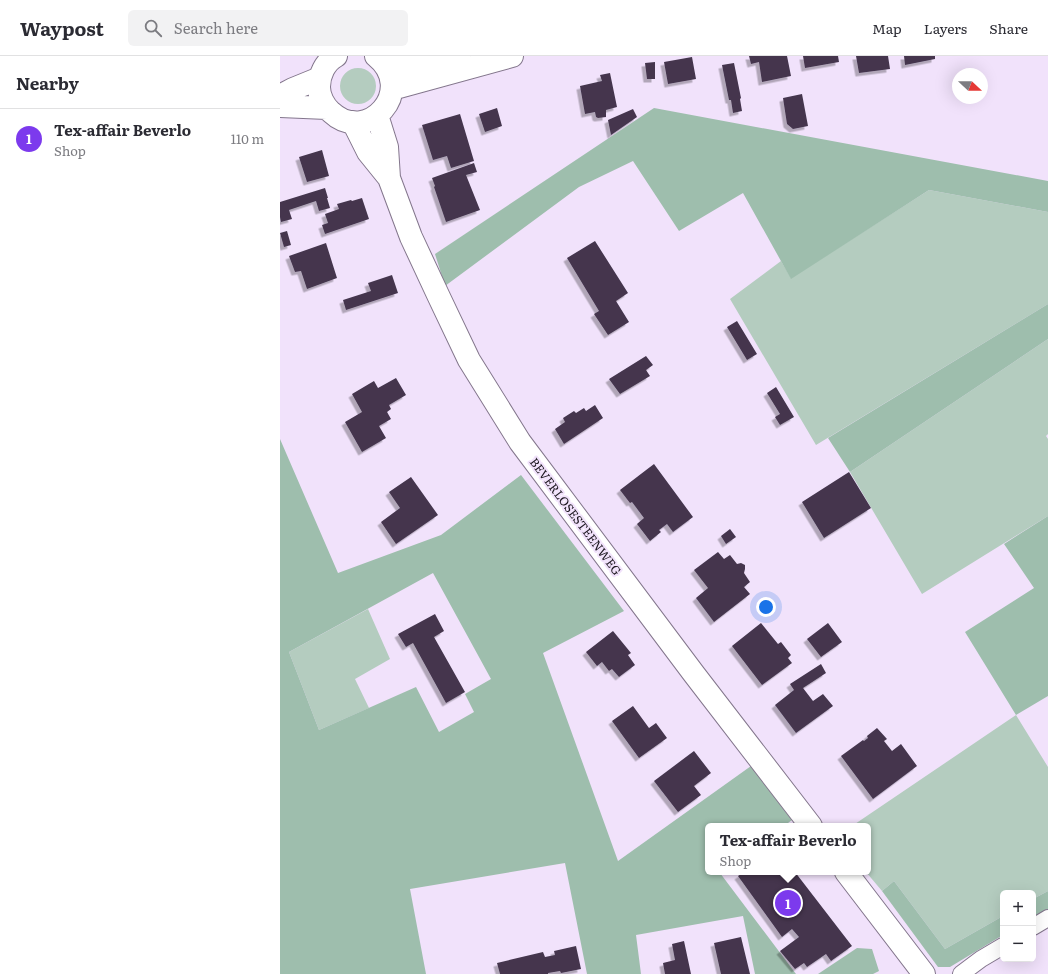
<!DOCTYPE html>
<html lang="en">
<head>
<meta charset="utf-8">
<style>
  :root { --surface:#fff; --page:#f2f2f3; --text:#2b2b33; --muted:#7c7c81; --line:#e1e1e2; --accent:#7c3aed }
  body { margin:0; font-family:Literata,serif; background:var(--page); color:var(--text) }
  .controls { position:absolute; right:12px; bottom:12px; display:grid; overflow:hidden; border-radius:6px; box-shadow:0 4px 16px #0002 }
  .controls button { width:36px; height:36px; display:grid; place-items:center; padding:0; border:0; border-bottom:1px solid var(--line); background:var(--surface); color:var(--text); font:20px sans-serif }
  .compass { position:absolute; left:672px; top:12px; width:36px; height:36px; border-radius:50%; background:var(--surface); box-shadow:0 4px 16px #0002; rotate:112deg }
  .you { position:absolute; left:486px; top:551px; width:14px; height:14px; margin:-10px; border:3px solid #fff; border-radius:50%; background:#1a73e8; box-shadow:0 0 0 6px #1a73e833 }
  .badge { display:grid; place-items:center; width:26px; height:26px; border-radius:50%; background:var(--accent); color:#fff; font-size:13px; font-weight:700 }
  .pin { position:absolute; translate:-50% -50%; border:2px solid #fff; box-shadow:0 1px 4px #0006 }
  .popup { position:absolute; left:425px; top:767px; width:166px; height:52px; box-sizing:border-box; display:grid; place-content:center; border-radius:6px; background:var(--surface); filter:drop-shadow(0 1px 3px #0005); font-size:13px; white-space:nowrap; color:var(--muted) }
  .popup b { font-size:15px; color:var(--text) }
  .popup::after { content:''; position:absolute; left:50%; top:100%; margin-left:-8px; border:8px solid transparent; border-top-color:var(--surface) }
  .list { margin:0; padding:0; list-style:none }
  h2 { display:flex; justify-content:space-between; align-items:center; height:52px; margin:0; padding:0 16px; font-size:17px }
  h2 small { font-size:13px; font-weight:400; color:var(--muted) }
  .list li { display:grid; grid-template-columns:26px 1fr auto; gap:12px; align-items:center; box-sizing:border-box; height:60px; padding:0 16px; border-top:1px solid var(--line) }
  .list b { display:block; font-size:15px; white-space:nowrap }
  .list p { margin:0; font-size:13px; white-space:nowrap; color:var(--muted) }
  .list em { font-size:13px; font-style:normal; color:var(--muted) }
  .icon { flex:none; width:22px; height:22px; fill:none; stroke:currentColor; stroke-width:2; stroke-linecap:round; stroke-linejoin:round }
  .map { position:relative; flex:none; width:768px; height:918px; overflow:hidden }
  header { display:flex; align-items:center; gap:24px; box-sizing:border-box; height:56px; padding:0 20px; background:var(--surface); border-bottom:1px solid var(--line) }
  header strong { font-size:19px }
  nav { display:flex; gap:22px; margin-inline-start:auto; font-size:14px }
  .search { width:280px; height:36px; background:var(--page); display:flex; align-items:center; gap:10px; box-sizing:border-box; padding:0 14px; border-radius:6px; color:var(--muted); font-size:15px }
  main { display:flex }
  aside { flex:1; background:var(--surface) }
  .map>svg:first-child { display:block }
  .green { fill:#b4ccbf }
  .forest { fill:#9ebead; fill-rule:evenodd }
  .building { fill:#44364d; filter:url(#shadow) }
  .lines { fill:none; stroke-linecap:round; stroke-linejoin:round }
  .street-casing { stroke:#83768c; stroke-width:18 }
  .secondary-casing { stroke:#83768c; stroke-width:24 }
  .street { stroke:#fff; stroke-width:16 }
  .secondary { stroke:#fff; stroke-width:22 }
  .labels { text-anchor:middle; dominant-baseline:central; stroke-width:4; stroke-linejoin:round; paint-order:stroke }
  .street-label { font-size:12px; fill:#1a151d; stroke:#f1e2fb }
</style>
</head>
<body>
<header>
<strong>Waypost</strong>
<div class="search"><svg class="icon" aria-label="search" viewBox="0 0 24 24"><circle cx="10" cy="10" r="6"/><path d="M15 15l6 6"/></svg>Search here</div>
<nav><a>Map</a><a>Layers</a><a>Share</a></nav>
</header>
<main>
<aside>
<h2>Nearby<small></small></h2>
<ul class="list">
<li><span class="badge">1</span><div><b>Tex-affair Beverlo</b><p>Shop</p></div><em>110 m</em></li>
</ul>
</aside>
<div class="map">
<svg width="768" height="918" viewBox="0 0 768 918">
  <defs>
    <filter id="shadow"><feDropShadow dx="-3.5" dy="3.5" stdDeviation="0" flood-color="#0004"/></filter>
  </defs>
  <rect width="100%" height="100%" fill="#f1e2fb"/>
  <path class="green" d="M60 30a18 18 0 1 1 36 0a18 18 0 1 1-36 0Z
    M 649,134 L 768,156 L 768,248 L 536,389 L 450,243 L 501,205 L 511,222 Z
    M 768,283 L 768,378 L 766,380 L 768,383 L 768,460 L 642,538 L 570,416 Z
    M 88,553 L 110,603 L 75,623 L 89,652 L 39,674 L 9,596 Z
    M 736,659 L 768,711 L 768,835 L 753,843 L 753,837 L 723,837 L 723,860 L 665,893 L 614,825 L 602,835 L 586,816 L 588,816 L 588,770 L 572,770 Z"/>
  <path class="forest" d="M 374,52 L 768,125 L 768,156 L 649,134 L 511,223 L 463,137 L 399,175 L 353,105 L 299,131 L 165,230 L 155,198 Z
    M 768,248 L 768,283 L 570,416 L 548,382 Z
    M 0,383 L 58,517 L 161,479 L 241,419 L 344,555 L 263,597 L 338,805 L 471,710 L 512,764 L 504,770 L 428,770 L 428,816 L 442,816 L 440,817 L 516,918 L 475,918 L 463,860 L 356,879 L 361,918 L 307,918 L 285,807 L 130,833 L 146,918 L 0,918 ZM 153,517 L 211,623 L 185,638 L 194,656 L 159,676 L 136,631 L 39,674 L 9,596 Z
    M 768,460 L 768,640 L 736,659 L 685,576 L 754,532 L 724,488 Z
    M 614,825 L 665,893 L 723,860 L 723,879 L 670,911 L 658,911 L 602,835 Z
    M 768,835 L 768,853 L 753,862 L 753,843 Z
    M 577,892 L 592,893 L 599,915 L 593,918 L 538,918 Z"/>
  <path class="building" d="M 469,0 L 507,0 L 511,20 L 482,26 L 479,6 L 471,8 Z
    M 523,0 L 558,0 L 559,6 L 525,12 Z
    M 576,0 L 608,0 L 610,13 L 579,17 Z
    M 624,0 L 655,0 L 655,3 L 625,9 Z
    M 412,1 L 416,23 L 388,28 L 384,6 Z
    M 375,6 L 375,23 L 367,23 L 365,7 Z
    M 454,7 L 461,42 L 460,43 L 462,55 L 453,57 L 451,44 L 449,44 L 442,9 Z
    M 330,17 L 337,51 L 326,54 L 326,61 L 318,62 L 316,61 L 315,56 L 305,58 L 300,30 L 322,25 L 320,19 Z
    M 522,38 L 528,70 L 513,73 L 507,68 L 503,42 Z
    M 217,52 L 222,70 L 205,76 L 199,58 Z
    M 353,53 L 357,61 L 331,79 L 328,64 Z
    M 180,58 L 194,105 L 171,112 L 167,100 L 153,104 L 142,69 Z
    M 42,94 L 49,120 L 27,126 L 19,101 Z
    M 194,107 L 197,116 L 186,119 L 200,154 L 166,166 L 154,131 L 155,130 L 152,122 Z
    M 45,132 L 48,142 L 47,142 L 50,152 L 39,155 L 36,145 L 9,154 L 12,163 L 1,166 L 0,161 L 0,146 Z
    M 82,142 L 89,163 L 45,178 L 42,169 L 48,167 L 45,158 L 59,153 L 57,148 L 71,144 L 72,145 Z
    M 7,175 L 11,189 L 4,191 L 0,177 Z
    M 315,185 L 348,237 L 336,245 L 349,266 L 328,279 L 314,258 L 319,255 L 287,202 Z
    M 46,187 L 57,222 L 27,233 L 21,215 L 15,216 L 9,200 Z
    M 112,219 L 118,237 L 66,254 L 63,244 L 91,235 L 88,227 Z
    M 457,265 L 477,298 L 467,304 L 447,271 Z
    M 366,300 L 373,309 L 366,314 L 370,320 L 340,338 L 329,323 Z
    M 116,322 L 126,339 L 109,349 L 111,353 L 107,356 L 111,363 L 99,370 L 106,382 L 82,396 L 65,366 L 82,356 L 72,338 L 94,325 L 98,332 Z
    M 496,331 L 514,361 L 500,369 L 495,361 L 500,358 L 487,337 Z
    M 315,349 L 323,362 L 284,388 L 275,373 L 285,366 L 283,362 L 294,355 L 296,357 L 304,352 L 306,355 Z
    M 374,408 L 413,461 L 393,476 L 387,468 L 379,474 L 381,476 L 370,485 L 357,468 L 364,462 L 352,446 L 350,447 L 340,434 Z
    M 569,416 L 591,452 L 544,482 L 522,446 Z
    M 131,421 L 158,459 L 116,488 L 101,466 L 120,452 L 109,436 Z
    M 450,473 L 456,481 L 446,488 L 441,480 Z
    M 438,496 L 444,503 L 450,499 L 457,508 L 461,507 L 465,509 L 465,513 L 464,517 L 470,526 L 464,531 L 470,538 L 434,566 L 416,542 L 428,532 L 414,514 Z
    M 155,558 L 164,575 L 154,581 L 185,636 L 166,647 L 133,587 L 126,591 L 118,578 Z
    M 481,567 L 498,588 L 501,586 L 511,599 L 508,602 L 512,607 L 482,629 L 452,590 Z
    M 548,567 L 562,586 L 541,601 L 527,583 Z
    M 333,575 L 351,597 L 348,599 L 355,609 L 339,621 L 332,613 L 329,615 L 322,606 L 317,610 L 306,596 Z
    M 541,608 L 546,617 L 523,632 L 533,645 L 543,638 L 553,650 L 516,677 L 495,649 L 514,634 L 510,628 Z
    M 353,650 L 369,672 L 376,667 L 387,682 L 359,702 L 332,665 Z
    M 597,672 L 607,683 L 604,685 L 612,695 L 621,688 L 637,710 L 593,743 L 561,700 L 583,684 L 584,685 L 588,682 L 587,680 Z
    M 414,695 L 431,717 L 414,730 L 421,739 L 398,756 L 374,725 Z
    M 464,816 L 515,816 L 572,890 L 551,905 L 546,898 L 527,911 L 524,907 L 515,913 L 500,895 L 519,881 L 512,873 L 502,881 L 458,820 Z
    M 461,881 L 470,918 L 441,918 L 434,887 Z
    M 404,885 L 411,918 L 385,918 L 383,907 L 395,904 L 392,888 Z
    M 296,890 L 301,913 L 281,917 L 280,915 L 268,917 L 268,918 L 220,918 L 217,907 L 263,896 L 265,901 L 275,899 L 274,895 Z"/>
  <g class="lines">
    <g class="street-casing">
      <path id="street" d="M 753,871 L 768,862
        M 681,918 L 701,903 L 723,890"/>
    </g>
    <g class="secondary-casing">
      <path id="secondary" d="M 56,0 C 45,6 39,19 39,31 C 39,40 44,50 51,56 C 87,90 138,34 96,0
        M 107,11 L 179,3
        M 112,33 L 232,0
        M 0,40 L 13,33 L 40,22
        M 0,50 L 47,52
        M 97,59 L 107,91 L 109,122 L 131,181 L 159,241 L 189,304 L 240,386 L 414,618 L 531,770
        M 73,66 L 88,96 L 109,122
        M 566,816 L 644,918"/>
    </g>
    <use href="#street" class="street"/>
    <use href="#secondary" class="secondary"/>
  </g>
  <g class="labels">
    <g class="street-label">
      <text transform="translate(296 460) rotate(53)">BEVERLOSESTEENWEG</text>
    </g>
  </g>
</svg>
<div class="controls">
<button>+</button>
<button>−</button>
</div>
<svg class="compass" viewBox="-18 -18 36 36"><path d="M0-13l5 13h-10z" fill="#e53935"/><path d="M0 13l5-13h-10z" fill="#7c7c81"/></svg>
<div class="you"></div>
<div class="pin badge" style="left:508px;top:847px">1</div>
<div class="popup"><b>Tex-affair Beverlo</b>Shop</div>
</div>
</main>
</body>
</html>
